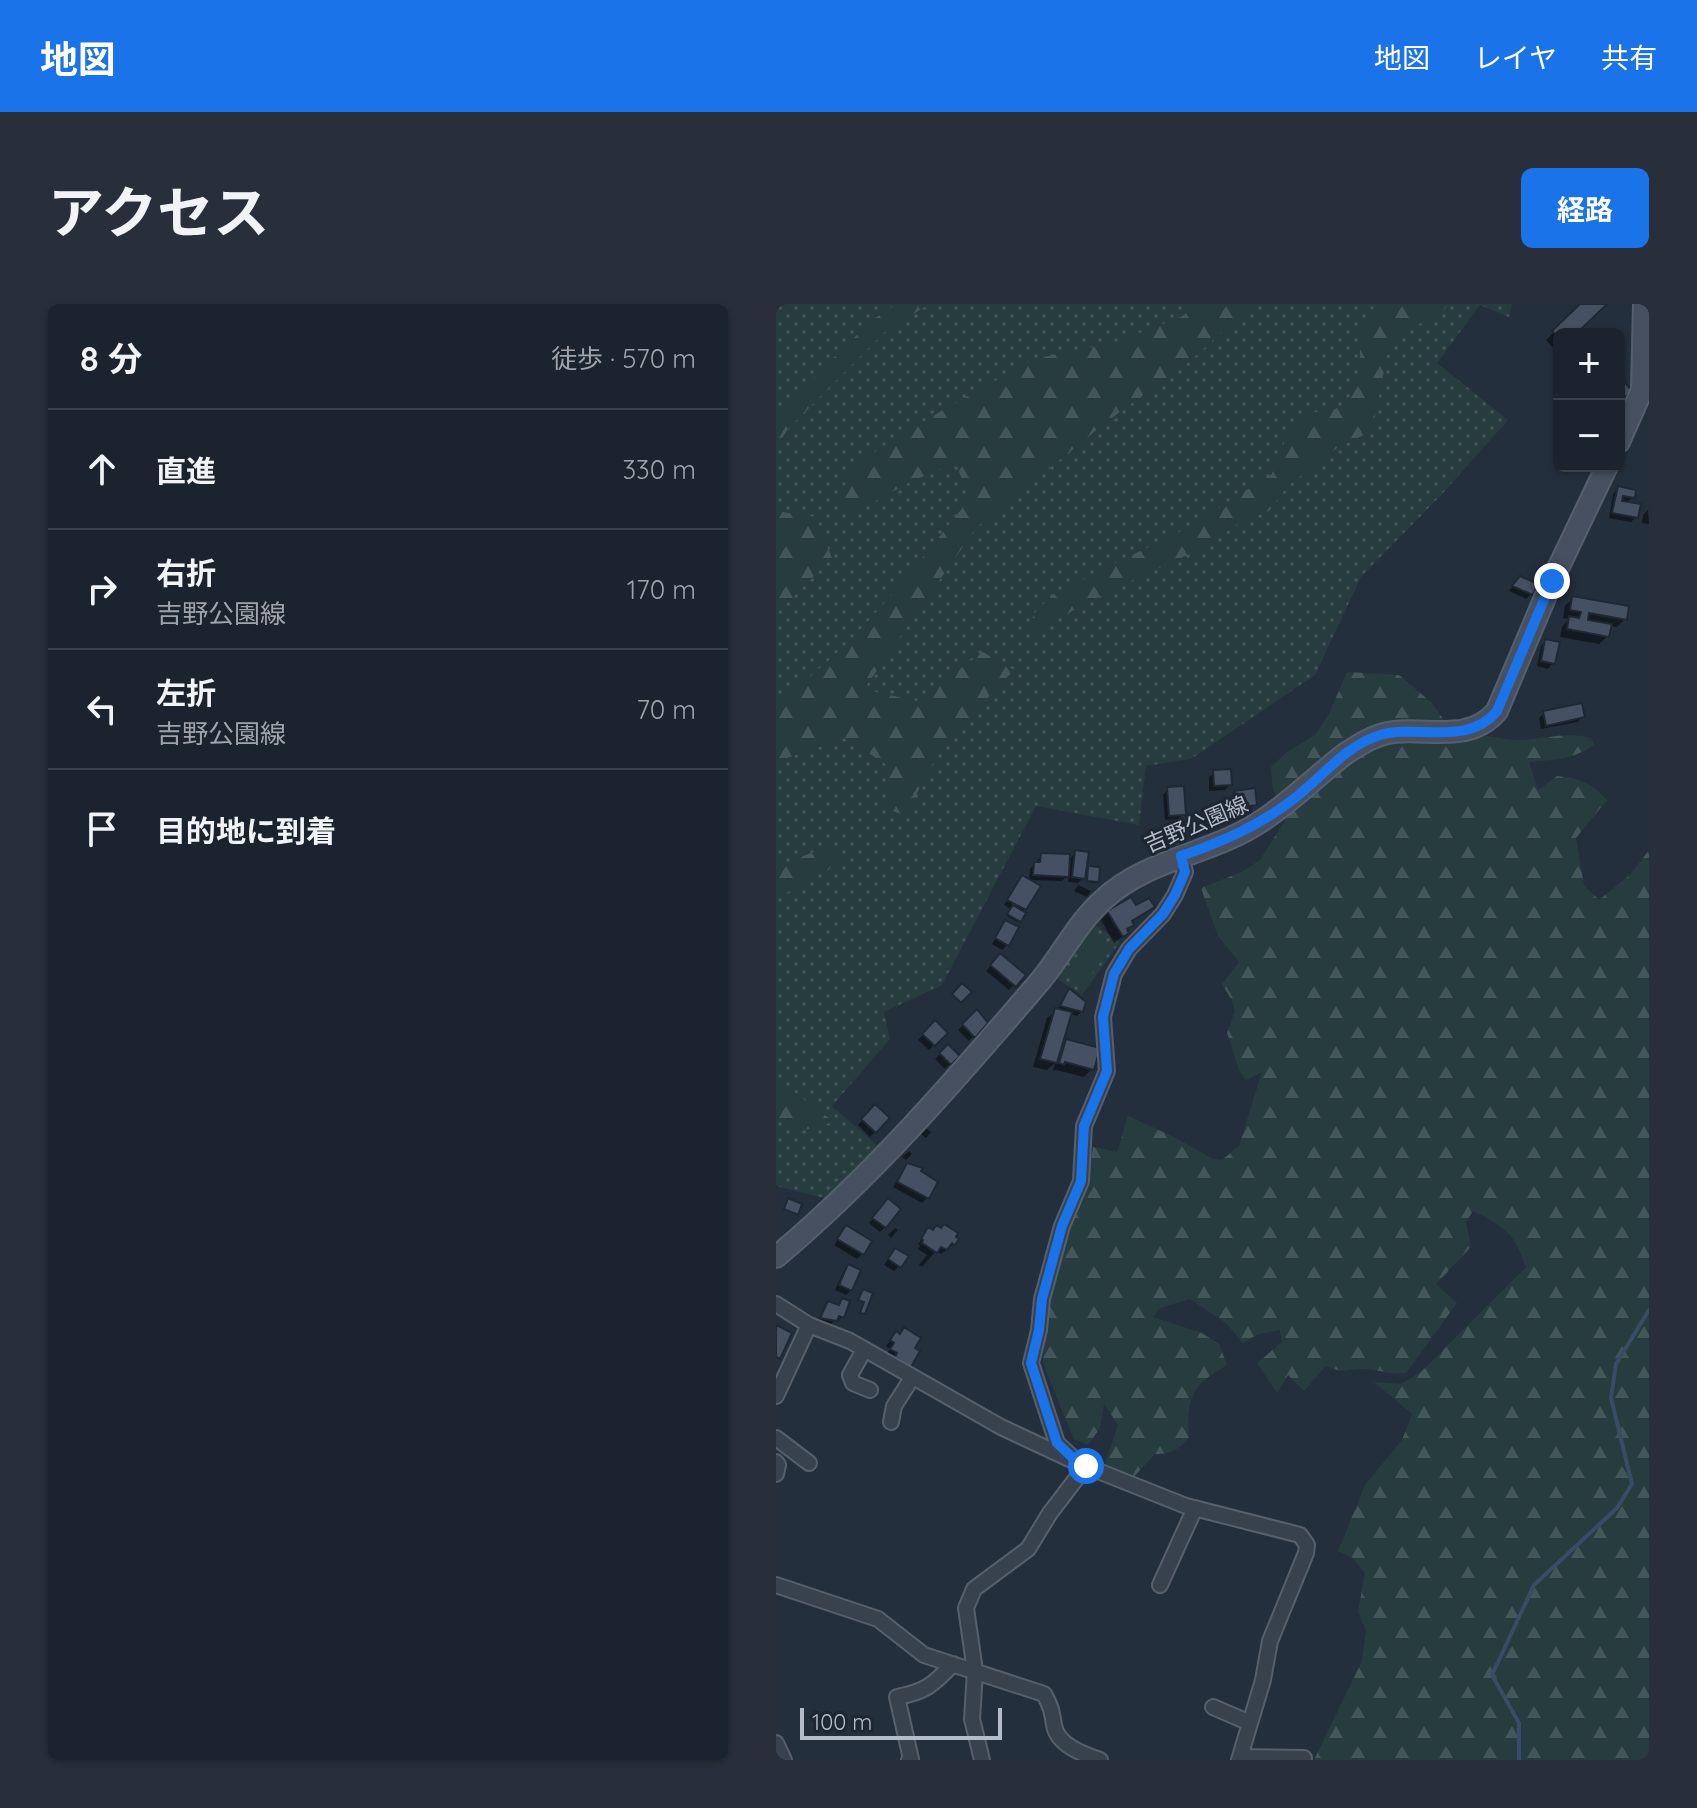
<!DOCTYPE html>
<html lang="ja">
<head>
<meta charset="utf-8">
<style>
  :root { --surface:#1b232e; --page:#282f3a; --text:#f1f3f6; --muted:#a0a4aa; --line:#39404a; --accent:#1a73e8 }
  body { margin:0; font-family:Quicksand,"Noto Sans JP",sans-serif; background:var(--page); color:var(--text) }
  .controls { position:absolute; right:24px; top:24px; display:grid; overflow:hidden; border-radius:12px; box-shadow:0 2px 6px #0004 }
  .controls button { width:72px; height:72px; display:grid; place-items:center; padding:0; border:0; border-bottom:2px solid var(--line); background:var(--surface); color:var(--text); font:40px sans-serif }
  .scale { position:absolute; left:24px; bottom:20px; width:202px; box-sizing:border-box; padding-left:8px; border:4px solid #b4bcc9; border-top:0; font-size:22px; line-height:28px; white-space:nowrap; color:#b4bcc9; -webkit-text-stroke:6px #1d2633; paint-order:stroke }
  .stop { position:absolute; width:24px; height:24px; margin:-18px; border:6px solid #1a73e8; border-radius:50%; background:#fff }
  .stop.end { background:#1a73e8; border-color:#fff; box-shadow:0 2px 8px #0008 }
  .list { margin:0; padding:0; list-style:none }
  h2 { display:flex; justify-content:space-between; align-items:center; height:104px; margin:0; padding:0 32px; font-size:34px }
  h2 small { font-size:26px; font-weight:400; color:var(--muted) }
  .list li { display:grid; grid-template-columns:52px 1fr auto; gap:24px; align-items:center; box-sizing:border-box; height:120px; padding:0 32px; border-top:2px solid var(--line) }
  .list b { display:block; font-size:30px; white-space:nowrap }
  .list p { margin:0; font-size:26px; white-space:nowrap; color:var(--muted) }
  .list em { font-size:26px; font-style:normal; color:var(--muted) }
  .icon { flex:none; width:44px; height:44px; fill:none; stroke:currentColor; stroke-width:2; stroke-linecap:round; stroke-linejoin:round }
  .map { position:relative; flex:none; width:873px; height:1456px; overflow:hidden; border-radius:12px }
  header { display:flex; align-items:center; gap:48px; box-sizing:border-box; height:112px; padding:0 40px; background:var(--accent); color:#fff }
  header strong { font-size:38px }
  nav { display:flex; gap:44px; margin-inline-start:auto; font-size:28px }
  .intro { display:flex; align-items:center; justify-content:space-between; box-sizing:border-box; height:192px; padding:0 48px }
  h1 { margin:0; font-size:56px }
  .button { padding:20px 36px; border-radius:12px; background:var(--accent); color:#fff; font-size:28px; font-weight:700 }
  main { display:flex; gap:48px; padding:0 48px }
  aside { flex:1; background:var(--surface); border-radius:12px; box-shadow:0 2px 6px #0004 }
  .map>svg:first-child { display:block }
  .green { fill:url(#green-dots) }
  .forest { fill:url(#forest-firs) }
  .pitch { fill:#263c3f }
  .shadow { fill:#0007 }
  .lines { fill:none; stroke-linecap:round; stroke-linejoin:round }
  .stream { stroke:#394c67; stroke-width:4 }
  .building { fill:#455162; stroke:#1f2835; stroke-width:2 }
  .street-casing { stroke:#565f6c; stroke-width:18 }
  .secondary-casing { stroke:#565f6c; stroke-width:24 }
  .street { stroke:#38414e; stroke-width:14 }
  .secondary { stroke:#465061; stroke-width:20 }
  .route { stroke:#1a73e8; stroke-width:10 }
  .labels { text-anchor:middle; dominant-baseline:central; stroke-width:6; stroke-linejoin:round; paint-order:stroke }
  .street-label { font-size:22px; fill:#b4bcc9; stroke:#1d2633 }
</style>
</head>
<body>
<header>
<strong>地図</strong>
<nav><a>地図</a><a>レイヤ</a><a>共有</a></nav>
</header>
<div class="intro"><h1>アクセス</h1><a class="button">経路</a></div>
<main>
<aside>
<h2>8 分<small>徒歩 · 570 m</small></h2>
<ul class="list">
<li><svg class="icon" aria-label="ahead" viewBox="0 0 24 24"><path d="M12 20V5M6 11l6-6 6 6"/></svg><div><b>直進</b></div><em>330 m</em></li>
<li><svg class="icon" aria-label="right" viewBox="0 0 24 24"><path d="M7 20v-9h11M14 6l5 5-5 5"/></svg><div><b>右折</b><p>吉野公園線</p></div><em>170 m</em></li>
<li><svg class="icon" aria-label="left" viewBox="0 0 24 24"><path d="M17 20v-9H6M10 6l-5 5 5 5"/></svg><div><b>左折</b><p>吉野公園線</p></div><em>70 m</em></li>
<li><svg class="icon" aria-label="arrive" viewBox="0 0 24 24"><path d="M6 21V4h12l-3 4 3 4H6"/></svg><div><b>目的地に到着</b></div></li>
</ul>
</aside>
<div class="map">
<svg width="873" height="1456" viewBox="0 0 873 1456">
  <defs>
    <pattern id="green-dots" width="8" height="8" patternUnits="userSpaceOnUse" patternTransform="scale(2)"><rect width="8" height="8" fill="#263c3f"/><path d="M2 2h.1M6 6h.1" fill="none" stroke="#435659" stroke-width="1.8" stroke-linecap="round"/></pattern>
    <pattern id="forest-firs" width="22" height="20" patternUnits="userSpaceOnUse" patternTransform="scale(2)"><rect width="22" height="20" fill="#263c3f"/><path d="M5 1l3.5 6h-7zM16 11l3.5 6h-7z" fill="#435659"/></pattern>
  </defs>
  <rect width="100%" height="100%" fill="#242f3e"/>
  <path class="green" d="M 0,0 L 736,0 L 733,13 L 704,1 L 661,59 L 732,116 L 668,188 L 585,273 L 539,371 L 415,455 L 370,462 L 363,521 L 260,502 L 166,681 L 108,708 L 114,735 L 56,802 L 103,843 L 52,895 L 0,882 Z
    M 317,620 L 344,638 L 306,691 L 279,673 Z"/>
  <path class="forest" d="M 120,0 L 154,0 L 112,25 L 13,124 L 0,142 L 0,111 L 95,17 Z
    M 422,0 L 477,0 L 414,57 L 333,116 L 200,224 L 88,385 L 140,397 L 207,348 L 238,366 L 168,440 L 129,511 L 110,505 L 111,461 L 69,434 L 0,458 L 0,397 C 74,351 138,263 193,196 L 180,159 L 136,177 L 76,210 L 62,193 L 82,158 L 165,107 L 258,55 L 337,39 L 405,13 Z
    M 602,0 L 673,0 L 667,7 L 631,27 L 611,52 L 598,117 L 590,130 L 561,144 L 512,182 L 493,207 L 465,218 L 427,244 L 363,273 L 284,313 L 256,340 L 253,321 L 260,307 L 279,289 L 407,226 L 496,170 C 501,155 512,124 525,114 C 541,101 558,116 574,92 C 595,59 571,27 602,0 Z
    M 0,207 L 40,213 L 56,254 L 0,310 Z
    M 571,368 L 623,371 L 656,399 L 667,415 L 689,434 C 714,429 722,436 745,436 C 768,435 793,427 815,434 L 818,441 C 794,457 779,455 753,458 L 762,486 L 781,472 C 803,474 816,479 831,496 L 800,534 L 808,581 L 823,596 L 855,570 L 873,546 L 873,1456 L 538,1456 L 586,1357 L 590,1327 L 582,1308 L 589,1269 L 577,1254 L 562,1247 L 589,1181 L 626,1136 L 636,1110 L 598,1078 L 625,1080 L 645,1068 L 750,963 C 738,929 730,923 697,907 L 690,918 L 695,943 L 660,980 L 681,999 L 630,1069 C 614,1071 599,1064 583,1065 C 565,1066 570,1070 550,1062 L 528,1087 L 512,1071 L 501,1089 L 481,1059 L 506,1038 L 504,1026 L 482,1030 L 467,1039 L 450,1019 L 414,995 L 384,1004 L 377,1013 L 426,1029 L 443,1040 L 451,1061 C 416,1081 410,1093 413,1134 C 404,1145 393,1151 379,1150 L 355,1176 L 327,1166 L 342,1121 L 328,1100 L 324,1124 L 312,1141 L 298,1135 L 270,1067 L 264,1045 L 272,1018 L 272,978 L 314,861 L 317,843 L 341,848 L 352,812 L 398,833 L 437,855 L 446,856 L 463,842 L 486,768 L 470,776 L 463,766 L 451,729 L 459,707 L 455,695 L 446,680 L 463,658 L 442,632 L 425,584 L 466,568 L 484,556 L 514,509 L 497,486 L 495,463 L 511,448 L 539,431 L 553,410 Z
    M 57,540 L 65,557 L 0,595 L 0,563 Z
    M 0,774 L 58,818 L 25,827 L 0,813 Z"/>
  <path class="pitch" d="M 317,629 L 336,642 L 308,681 L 290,668 Z"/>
  <path class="shadow" d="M 807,0 L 828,0 L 798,30 L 783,30 L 783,44 L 780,47 L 770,36 Z
    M 842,184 L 857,193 L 850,199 L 860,213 L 855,218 L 833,214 L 837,190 Z
    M 872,206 L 873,220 L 866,219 L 867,211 Z
    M 739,279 L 755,290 L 750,295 L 733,287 Z
    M 797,294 L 849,315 L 841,323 L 833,322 L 832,332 L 823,340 L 784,333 L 786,323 L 793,315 L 787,314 L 789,302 Z
    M 770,337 L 777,359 L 772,365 L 761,362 L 765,342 Z
    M 768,409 L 807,413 L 801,418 L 765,425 L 763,414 Z
    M 438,468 L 454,480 L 449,486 L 433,487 L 433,473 Z
    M 392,485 L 408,510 L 402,515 L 389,516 L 387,491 Z
    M 459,489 L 479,500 L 474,505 L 456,508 L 454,494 Z
    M 379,536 L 406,538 L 401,543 L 378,552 L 374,541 Z
    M 300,548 L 308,568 L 312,564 L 321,577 L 319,579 L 310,578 L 310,571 L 302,579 L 292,578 L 293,570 L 286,577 L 253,576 L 254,565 L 266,551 L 292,557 Z
    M 246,574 L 249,605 L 241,618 L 231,612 L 235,605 L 228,601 Z
    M 302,581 L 315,587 L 311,593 L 298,587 Z
    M 376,603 L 355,619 L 349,626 L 351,629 L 338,639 L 325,616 L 333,608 Z
    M 230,618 L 231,641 L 226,646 L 216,640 Z
    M 224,651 L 247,671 L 233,686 L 210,667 Z
    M 293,686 L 306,707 L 301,712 L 293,710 L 283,745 L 291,737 L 316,765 L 308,773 L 280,766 L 277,767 L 279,759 L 271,766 L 257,763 L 271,714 L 281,706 Z
    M 201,707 L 209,719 L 193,737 L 182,726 Z
    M 159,719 L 169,729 L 153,746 L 142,736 Z
    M 172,742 L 182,752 L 169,765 L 159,755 Z
    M 99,803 L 112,814 L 94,833 L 82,821 Z
    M 150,824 L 155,828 L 150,834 L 145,830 Z
    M 133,847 L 136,850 L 130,856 L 126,853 Z
    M 131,861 L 151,894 L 146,899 L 117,883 Z
    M 107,902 L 109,923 L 104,928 L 93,919 Z
    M 70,924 L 86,950 L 81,955 L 58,941 Z
    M 119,924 L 122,926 L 115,934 L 112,931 Z
    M 153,926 L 178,940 L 165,950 L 160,947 L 146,963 L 143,961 L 151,951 L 142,945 L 144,942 L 142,940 Z
    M 115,951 L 123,962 L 118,967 L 108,961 Z
    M 72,963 L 75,986 L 70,991 L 59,986 L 67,968 Z
    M 66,996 L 66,1013 L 61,1018 L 58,1017 L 54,1021 L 40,1019 L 52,999 L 60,1002 Z
    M 128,1026 L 133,1061 L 128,1066 L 111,1050 L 114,1045 L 110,1042 L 120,1030 L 123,1031 Z"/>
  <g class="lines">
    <path class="stream" d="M 743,1456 L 743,1419 L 716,1371 L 758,1281 L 841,1204 L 856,1180 L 835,1094 L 840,1060 L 873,1006"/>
  </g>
  <path class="building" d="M 804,0 L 831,0 L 800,30 L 783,30 L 783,34 L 776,27 Z
    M 843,71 L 856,87 L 843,98 Z
    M 842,182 L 860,186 L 859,194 L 847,192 L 846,197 L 865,200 L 862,214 L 836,209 Z
    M 744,272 L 762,280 L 757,291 L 736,282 Z
    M 796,292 L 853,302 L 851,316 L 813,309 L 812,316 L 836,320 L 833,333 L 791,325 L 793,312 L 803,314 L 805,308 L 794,306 Z
    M 769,335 L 784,338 L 779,360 L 765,357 Z
    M 806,399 L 809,413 L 770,422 L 767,407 Z
    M 455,465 L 456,481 L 438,482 L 437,466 Z
    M 408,482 L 410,511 L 393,512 L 391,483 Z
    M 479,484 L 481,501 L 461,504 L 458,487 Z
    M 403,525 L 409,539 L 383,548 L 378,535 Z
    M 299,546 L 313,548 L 309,575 L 296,573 Z
    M 265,549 L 294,550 L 293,573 L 257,571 L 258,558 L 264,558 Z
    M 312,562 L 324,563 L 323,578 L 311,577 Z
    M 246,571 L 265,582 L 250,606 L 231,596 Z
    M 355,593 L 360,601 L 373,594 L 379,603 L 356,617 L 358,621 L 351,625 L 353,629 L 347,633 L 331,607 Z
    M 237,601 L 250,609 L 245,618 L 231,610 Z
    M 229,616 L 243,623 L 233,642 L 219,634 Z
    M 224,649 L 250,671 L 240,683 L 214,661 Z
    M 186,679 L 196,688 L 185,699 L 176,690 Z
    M 293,684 L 310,698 L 307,708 L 284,702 Z
    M 279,704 L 296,708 L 281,759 L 264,755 Z
    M 201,705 L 212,719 L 199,734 L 186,720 Z
    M 159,716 L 172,729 L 159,742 L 146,730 Z
    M 290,735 L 324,744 L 318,766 L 289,758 L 288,761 L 283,759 Z
    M 172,740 L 184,752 L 175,761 L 163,749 Z
    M 99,800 L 114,814 L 100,829 L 85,815 Z
    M 131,859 L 147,864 L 145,867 L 162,878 L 153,895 L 121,878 Z
    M 12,894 L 26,900 L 22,911 L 8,905 Z
    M 112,894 L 125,905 L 110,924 L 96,914 Z
    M 168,920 L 182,929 L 180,933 L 183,935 L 179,941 L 176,939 L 171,946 L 165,943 L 161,949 L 146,939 L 147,936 L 145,935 L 152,923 L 157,926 L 160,921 L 165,924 Z
    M 70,921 L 96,937 L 88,951 L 61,935 Z
    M 119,944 L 133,952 L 125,964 L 112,955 Z
    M 72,960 L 85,966 L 76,987 L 63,981 Z
    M 87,985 L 97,989 L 89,1010 L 84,1009 L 88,998 L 82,996 Z
    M 66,994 L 74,997 L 68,1014 L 63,1012 L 61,1017 L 44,1014 L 52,997 L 63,1001 Z
    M 0,1021 L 16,1029 L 4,1055 L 0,1053 Z
    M 128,1023 L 145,1034 L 139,1044 L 144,1047 L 135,1063 L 119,1053 L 121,1049 L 114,1045 L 118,1039 L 114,1036 L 120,1027 L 124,1030 Z"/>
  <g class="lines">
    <g class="street-casing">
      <path id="street" d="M 0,1000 L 33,1021 L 74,1037 L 225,1123 L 302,1159 L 410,1202 L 524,1231 L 531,1241 L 530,1249 L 494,1337 L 487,1376 L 463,1456
        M 88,1046 L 74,1071 L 77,1079 L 94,1086
        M 0,1092 L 33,1021
        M 115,1118 L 118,1102 L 136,1074
        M 0,1134 L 33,1159
        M 295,1152 L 281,1139 L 255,1059 L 263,1026 L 266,995 L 286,922 L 305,877 L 308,822 L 331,767 L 327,713 L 338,670 L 353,645 L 387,610 L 399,591 L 409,568 L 405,552
        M 0,1158 L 2,1161 L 0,1170
        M 0,1281 L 102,1315 L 148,1351 L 268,1390 C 275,1402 276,1408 278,1421 C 281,1441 307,1450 324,1456
        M 384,1281 L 419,1204
        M 437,1403 L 474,1419
        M 0,1439 L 8,1456
        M 464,1453 L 528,1454
        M 133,1456 L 135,1455 L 121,1393 C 149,1388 157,1381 177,1360
        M 206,1456 L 196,1415 L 199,1367 L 190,1304 L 198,1285 L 252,1245 L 274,1209 L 310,1162"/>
    </g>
    <g class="secondary-casing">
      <path id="secondary" d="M 843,138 L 866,86 L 868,0
        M 0,953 C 96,873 179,776 260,682 C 284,655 300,620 327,596 C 362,563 409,554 452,535 C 499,515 529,481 569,450 C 584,440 600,430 618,428 C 654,424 694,439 721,407 L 776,277 L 831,162"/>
    </g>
    <use href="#street" class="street"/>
    <use href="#secondary" class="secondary"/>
  </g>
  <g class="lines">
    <path class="route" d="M 310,1162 L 302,1159 L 281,1139 L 255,1059 L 263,1026 L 266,995 L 286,922 L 305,877 L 308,822 L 331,767 L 327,713 L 338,670 L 353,645 L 387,610 L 399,591 L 409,568 L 405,552 C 445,538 481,523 515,497 C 544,476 568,442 604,431 C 643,420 691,443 721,407 L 776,277"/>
  </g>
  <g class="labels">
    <g class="street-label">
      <text transform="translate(420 520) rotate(-23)">吉野公園線</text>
    </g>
  </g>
</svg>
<div class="controls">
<button>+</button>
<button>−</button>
</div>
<div class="scale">100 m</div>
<div class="stop" style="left:310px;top:1162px"></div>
<div class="stop end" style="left:776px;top:277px"></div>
</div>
</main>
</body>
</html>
